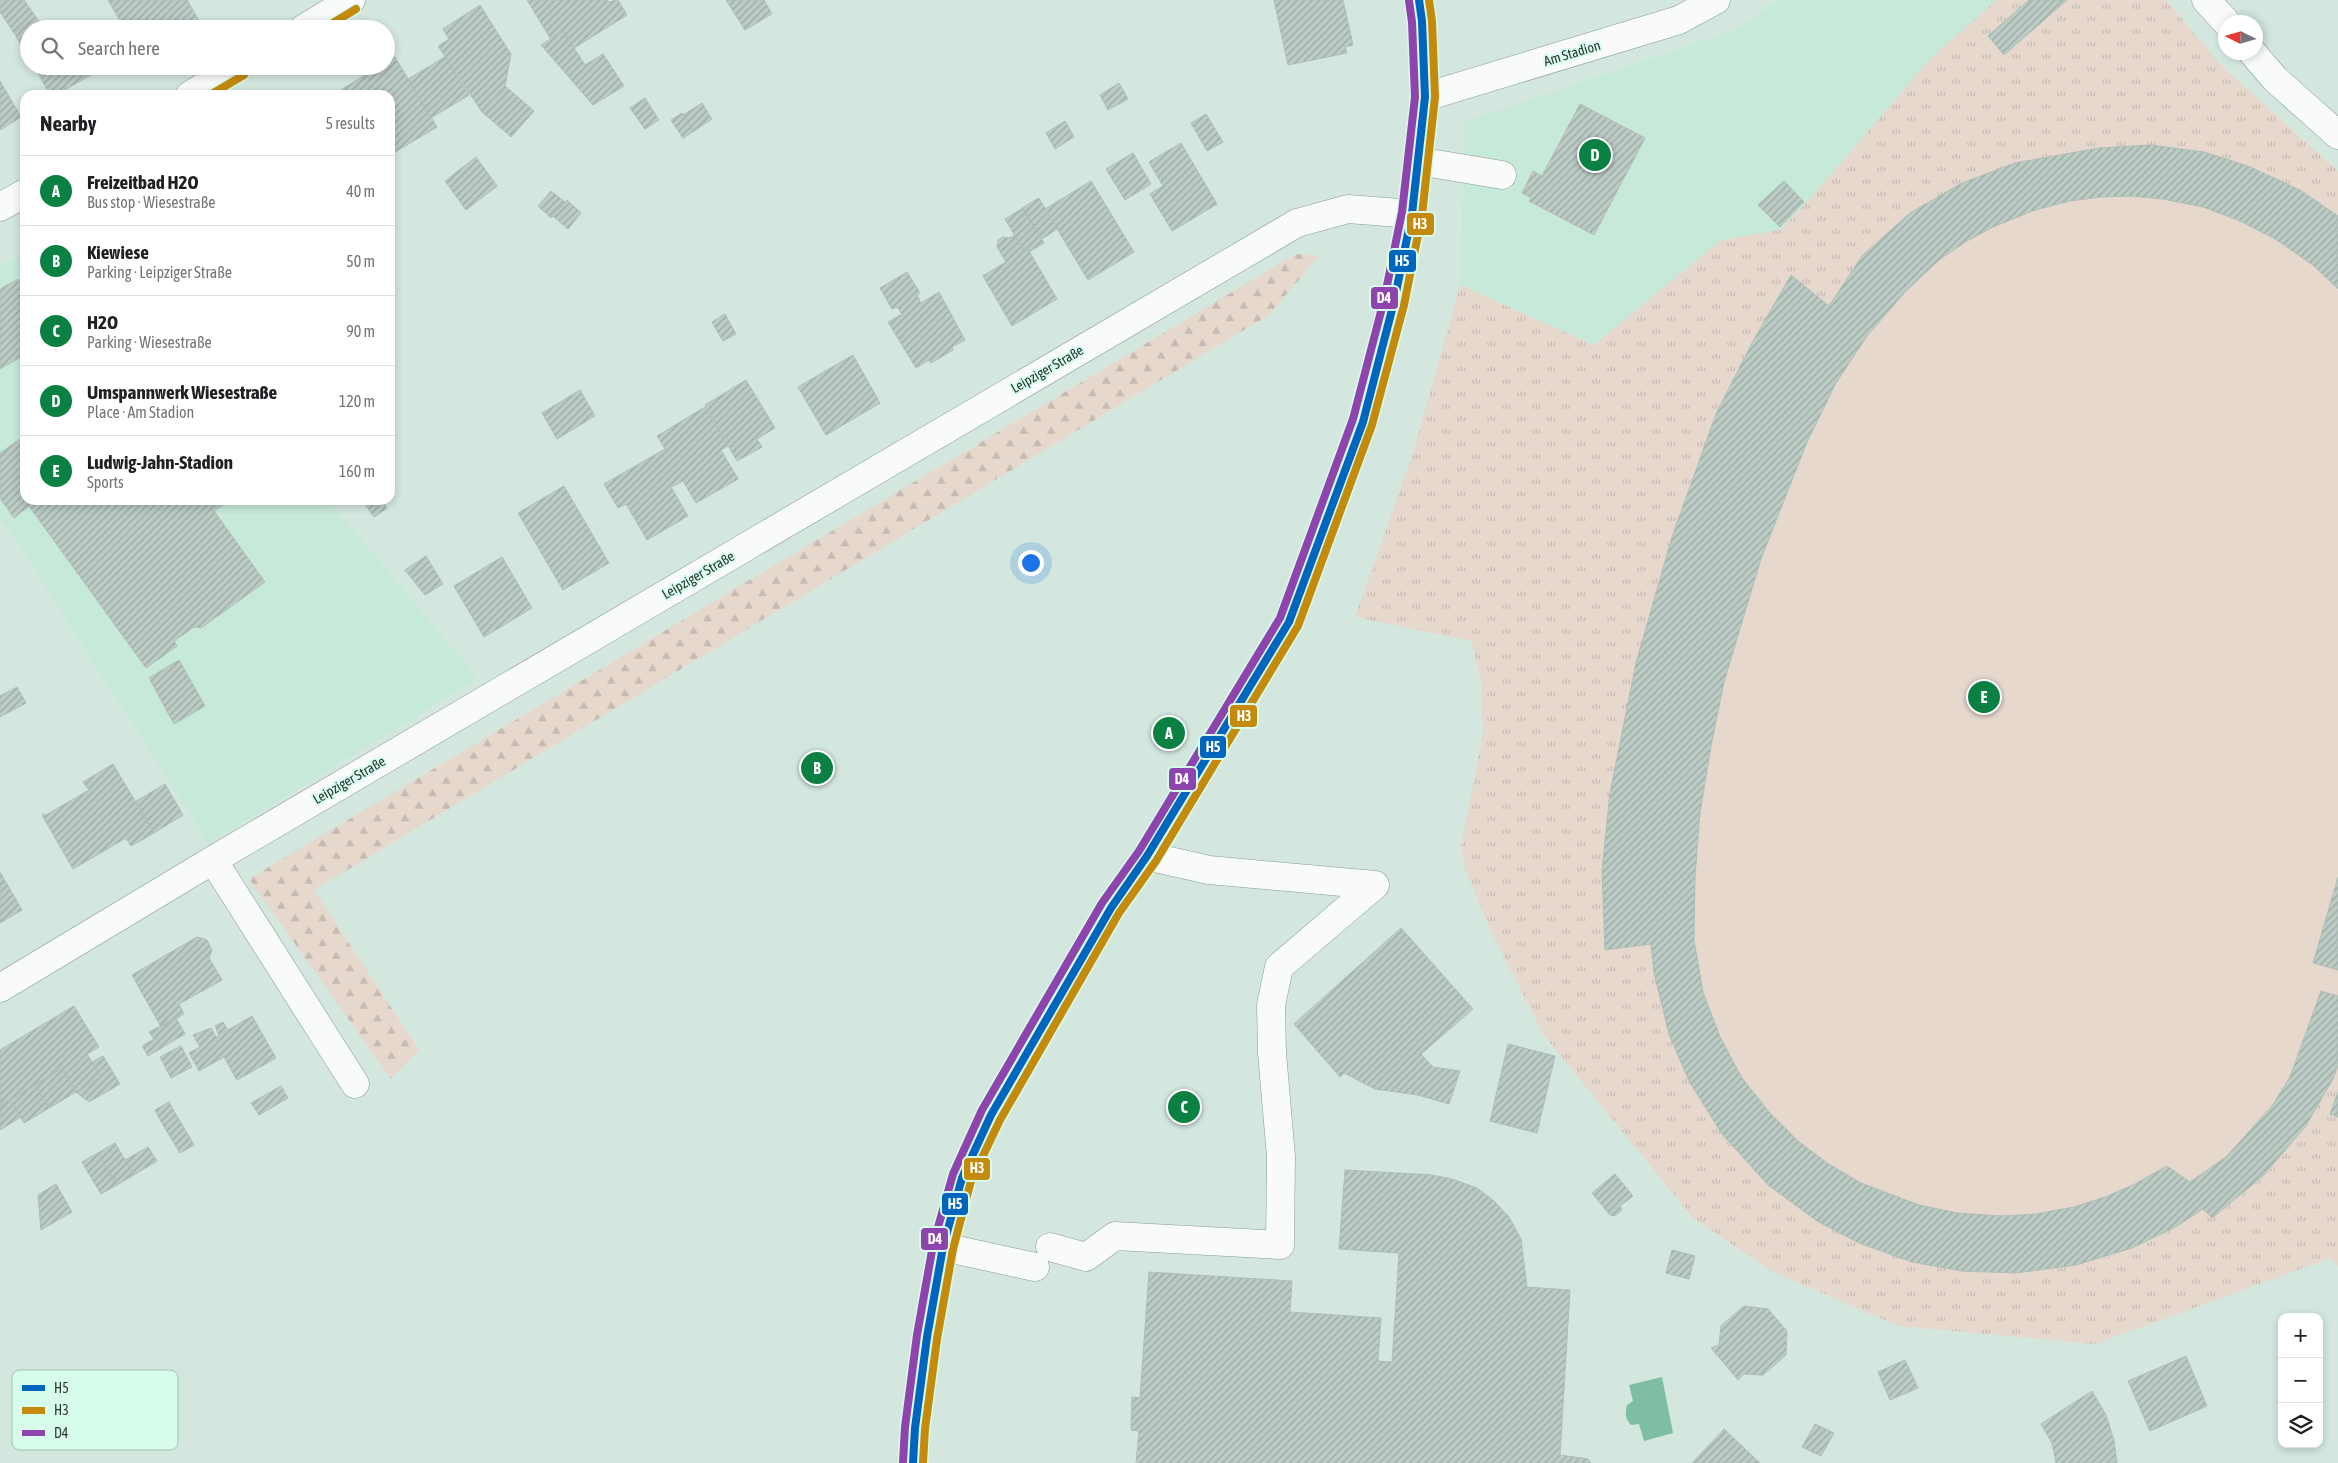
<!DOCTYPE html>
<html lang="en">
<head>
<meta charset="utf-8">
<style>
  :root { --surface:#fff; --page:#f6f6f6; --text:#202124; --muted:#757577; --line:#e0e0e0; --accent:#0b8043 }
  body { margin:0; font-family:"Asap Condensed",sans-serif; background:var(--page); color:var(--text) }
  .controls { position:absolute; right:15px; bottom:15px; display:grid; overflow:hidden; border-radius:10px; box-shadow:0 2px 8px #0003 }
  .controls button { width:45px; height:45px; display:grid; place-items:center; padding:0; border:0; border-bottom:1px solid var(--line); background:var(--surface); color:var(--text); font:25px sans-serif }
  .compass { position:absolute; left:2218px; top:15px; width:45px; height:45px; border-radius:50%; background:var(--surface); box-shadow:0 2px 8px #0003; rotate:275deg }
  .you { position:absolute; left:1030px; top:562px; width:18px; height:18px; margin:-12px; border:4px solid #fff; border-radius:50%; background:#1a73e8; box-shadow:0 0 0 8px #1a73e833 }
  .badge { display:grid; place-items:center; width:32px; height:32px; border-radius:50%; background:var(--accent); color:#fff; font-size:16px; font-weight:700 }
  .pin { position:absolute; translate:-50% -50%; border:2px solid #fff; box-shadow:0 1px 5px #0006 }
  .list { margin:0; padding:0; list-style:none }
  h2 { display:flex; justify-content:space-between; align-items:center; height:65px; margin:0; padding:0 20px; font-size:21px }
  h2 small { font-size:16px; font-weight:400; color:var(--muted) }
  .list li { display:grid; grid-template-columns:32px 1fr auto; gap:15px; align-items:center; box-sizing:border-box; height:70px; padding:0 20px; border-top:1px solid var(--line) }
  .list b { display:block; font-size:19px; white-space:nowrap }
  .list p { margin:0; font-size:16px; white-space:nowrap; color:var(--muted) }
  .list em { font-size:16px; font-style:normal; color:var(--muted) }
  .icon { flex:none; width:28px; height:28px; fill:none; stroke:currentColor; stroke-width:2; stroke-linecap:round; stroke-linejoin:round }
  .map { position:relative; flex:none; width:2338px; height:1463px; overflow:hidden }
  .search { position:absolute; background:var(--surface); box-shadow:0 2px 8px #0003; left:20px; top:20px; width:375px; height:55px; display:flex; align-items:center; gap:12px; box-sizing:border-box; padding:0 18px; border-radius:28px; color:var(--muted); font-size:19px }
  .panel { position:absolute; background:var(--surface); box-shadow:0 2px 8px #0003; left:20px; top:90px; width:375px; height:415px; border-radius:15px }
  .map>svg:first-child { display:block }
  .built { fill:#c7e9da }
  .grass { fill:url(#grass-tufts) }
  .forest { fill:url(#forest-firs) }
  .pitch { fill:#e7d8ce }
  .water { fill:#7ebea5 }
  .building { fill:url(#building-hatch); stroke:#aebeb7 }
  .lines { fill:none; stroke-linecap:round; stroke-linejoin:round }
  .minor-casing { stroke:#8a9992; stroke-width:29 }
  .major-casing { stroke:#8a9992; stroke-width:29 }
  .minor { stroke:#f8fbfa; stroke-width:28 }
  .major { stroke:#f8fbfa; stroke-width:28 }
  .bus-1-casing { stroke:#d8fcec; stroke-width:11 }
  .bus-2-casing { stroke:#d8fcec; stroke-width:11 }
  .bus-3-casing { stroke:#d8fcec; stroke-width:11 }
  .bus-1 { stroke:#0065bd; stroke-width:8 }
  .bus-2 { stroke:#c48a0c; stroke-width:8 }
  .bus-3 { stroke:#8e44ad; stroke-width:8 }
  .labels { text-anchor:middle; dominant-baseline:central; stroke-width:4; stroke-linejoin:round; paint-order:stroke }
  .street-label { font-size:14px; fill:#293731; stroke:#d8fcec }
  .key { fill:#d8fcec; stroke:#a4c1b4; stroke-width:1 }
  .key-label { font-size:14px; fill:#293731 }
  .line-badge { stroke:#d8fcec; stroke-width:2 }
  .badge-label { font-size:14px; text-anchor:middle; font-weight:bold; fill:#fff }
</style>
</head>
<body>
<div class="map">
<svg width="2338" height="1463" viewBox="0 0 2338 1463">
  <defs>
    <pattern id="grass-tufts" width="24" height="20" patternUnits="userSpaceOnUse" patternTransform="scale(1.25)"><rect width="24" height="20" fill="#e7d8ce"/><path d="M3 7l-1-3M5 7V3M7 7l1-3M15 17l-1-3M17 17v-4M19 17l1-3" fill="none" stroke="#c6bab1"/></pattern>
    <pattern id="forest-firs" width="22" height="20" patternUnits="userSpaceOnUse" patternTransform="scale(1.25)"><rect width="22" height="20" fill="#e7d8ce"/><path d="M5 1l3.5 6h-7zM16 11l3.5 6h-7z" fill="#c6bab1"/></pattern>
    <pattern id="building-hatch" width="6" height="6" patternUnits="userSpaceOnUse" patternTransform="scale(1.25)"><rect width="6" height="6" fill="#bcccc5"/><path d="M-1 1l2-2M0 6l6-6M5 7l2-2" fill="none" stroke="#99a6a1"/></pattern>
  </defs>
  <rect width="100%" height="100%" fill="#d3e7de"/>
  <path class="built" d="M 1778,0 L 1997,0 L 1930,59 L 1809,200 L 1780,230 L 1721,241 L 1594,345 L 1460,285 L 1465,122 L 1737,29 Z
    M 25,253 L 25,500 L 328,500 L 478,678 L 209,844 L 12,534 L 0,521 L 0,268 Z"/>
  <path class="grass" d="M 1997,0 L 2166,0 L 2222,66 L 2338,171 L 2338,1267 L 2331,1258 L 2095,1344 L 1898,1326 L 1771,1271 L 1692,1217 L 1543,1034 L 1490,930 L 1465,869 L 1461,847 L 1483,733 L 1481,681 L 1471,641 L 1355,617 L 1414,450 L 1460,285 L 1594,345 L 1721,240 L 1780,230 L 1809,200 L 1930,59 Z"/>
  <path class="forest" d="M 1296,254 L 1319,256 L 1269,315 L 314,890 L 419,1050 L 391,1079 L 249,879 Z"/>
  <path class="pitch" d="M 2151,145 C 2169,147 2187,149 2204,152 C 2253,164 2297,188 2338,216 L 2338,1065 C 2325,1104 2293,1148 2263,1177 C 2247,1192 2229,1205 2212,1218 L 2202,1209 C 2180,1224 2157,1237 2133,1248 C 2089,1267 2037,1274 1989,1272 C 1869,1268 1766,1205 1703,1104 C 1689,1082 1676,1058 1669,1033 C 1660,1004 1654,974 1651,944 L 1605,950 L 1602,870 L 1610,793 L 1636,663 L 1672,537 L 1716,414 L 1752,343 L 1791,275 L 1829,305 L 1862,256 L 1910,213 L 2099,148 Z"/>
  <path class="water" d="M 1662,1377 L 1673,1433 L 1644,1441 L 1639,1424 L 1631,1425 C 1625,1418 1625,1414 1627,1405 L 1633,1401 L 1629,1385 Z"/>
  <path class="building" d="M 0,0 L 24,0 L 36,17 L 14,33 L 0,12 Z
    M 108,0 L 187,0 L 204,29 L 125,29 Z
    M 527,0 L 607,0 L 608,2 L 618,0 L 627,15 L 574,48 L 563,31 L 550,38 Z
    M 726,0 L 764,0 L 772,14 L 745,30 Z
    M 1274,0 L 1343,0 L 1353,45 L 1345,47 L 1347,53 L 1288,65 Z
    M 2029,0 L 2067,0 L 2004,55 L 1988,36 Z
    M 480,5 L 511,54 L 505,86 L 482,112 L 438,46 L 449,39 L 443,29 Z
    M 36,17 L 44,29 L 29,29 L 29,58 L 14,33 Z
    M 563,31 L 585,65 L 603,54 L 624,86 L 593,105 L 541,45 Z
    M 395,57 L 437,127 L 390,155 L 390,95 L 334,94 L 380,66 L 386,66 L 386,62 Z
    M 445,57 L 469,95 L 431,118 L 408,79 Z
    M 34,66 L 93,66 L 96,72 L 56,95 L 50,95 Z
    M 0,81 L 21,117 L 0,130 Z
    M 1119,83 L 1128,99 L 1108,110 L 1100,95 Z
    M 505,86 L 534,111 L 511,137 L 482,112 Z
    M 645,98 L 659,120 L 645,129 L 630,108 Z
    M 702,103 L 712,119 L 694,131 L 683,115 Z
    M 1580,104 L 1645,138 L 1594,235 L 1529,201 L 1531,198 L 1522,193 L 1533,171 L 1542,176 Z
    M 682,113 L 694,131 L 683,138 L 671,120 Z
    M 1206,114 L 1223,142 L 1207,151 L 1191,123 Z
    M 1065,121 L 1074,137 L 1055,149 L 1046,133 Z
    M 1181,143 L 1217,204 L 1172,231 L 1150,194 L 1163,186 L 1149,162 Z
    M 2151,145 L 2204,152 L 2248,166 L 2300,190 L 2338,216 L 2338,289 L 2314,266 L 2277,240 L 2240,221 L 2203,207 L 2163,199 L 2131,196 L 2101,197 L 2070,201 L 2035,210 L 1993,227 L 1967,241 L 1939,260 L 1905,292 L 1867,336 L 1836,383 L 1807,442 L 1761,559 L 1724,682 L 1711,746 L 1700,813 L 1695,876 L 1694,940 L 1703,992 L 1720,1037 L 1742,1078 L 1769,1112 L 1798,1141 L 1827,1163 L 1861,1183 L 1919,1205 L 1957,1213 L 2001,1216 L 2036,1214 L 2074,1207 L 2105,1197 L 2135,1184 L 2167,1166 L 2190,1182 L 2226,1157 L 2272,1106 L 2290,1077 L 2321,991 L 2338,996 L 2338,1065 L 2333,1079 L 2305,1127 L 2263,1176 L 2212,1218 L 2203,1209 L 2177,1226 L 2132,1248 L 2076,1265 L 2016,1273 L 1961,1271 L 1912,1262 L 1859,1243 L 1817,1221 L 1768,1185 L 1722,1134 L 1689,1081 L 1669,1034 L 1654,973 L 1651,944 L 1605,950 L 1602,870 L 1610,793 L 1636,663 L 1672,537 L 1716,414 L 1752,343 L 1791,275 L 1829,306 L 1862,256 L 1910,213 L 1962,183 L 2015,163 L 2099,148 Z
    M 1133,153 L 1151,184 L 1125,200 L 1106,169 Z
    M 476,157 L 497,186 L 466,210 L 445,181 Z
    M 1091,181 L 1134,252 L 1088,280 L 1045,209 Z
    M 1784,181 L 1804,202 L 1780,227 L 1758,205 Z
    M 551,191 L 565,202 L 551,218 L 538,206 Z
    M 1039,198 L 1057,229 L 1042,239 L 1022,208 Z
    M 567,200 L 581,213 L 568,229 L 553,216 Z
    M 1023,208 L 1044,243 L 1029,252 L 1028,249 L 1025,252 L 1005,219 Z
    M 1015,235 L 1025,252 L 1028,249 L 1057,299 L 1012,326 L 983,276 L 1006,262 L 997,247 L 998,240 L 1003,237 L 1010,238 Z
    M 907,272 L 920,293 L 917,295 L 921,303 L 939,292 L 965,340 L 952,347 L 953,350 L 931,363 L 929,360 L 916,368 L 888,322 L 902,314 L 897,307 L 892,309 L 880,288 Z
    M 18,279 L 25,291 L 25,364 L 21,357 L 0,369 L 0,289 Z
    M 725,314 L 736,334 L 723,341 L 712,322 Z
    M 853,355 L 880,403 L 826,435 L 798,387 Z
    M 746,380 L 775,428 L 757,439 L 762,447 L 737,461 L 705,405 Z
    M 580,390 L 595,416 L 557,439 L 542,413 Z
    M 705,407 L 728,446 L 721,450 L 738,479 L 696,503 L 683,481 L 671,487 L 688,516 L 647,540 L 626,504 L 618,508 L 604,484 L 665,449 L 657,436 Z
    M 23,437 L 25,440 L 25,500 L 230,500 L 214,511 L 265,582 L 201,628 L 194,627 L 174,641 L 177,646 L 146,668 L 29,506 L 14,518 L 0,498 L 0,453 Z
    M 564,486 L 609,563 L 563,590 L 518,513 Z
    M 362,500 L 381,500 L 387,508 L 374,517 Z
    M 426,556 L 443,584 L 425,595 L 405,570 Z
    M 502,557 L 532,608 L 484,637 L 454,586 Z
    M 179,660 L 205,706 L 174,724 L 149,678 Z
    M 17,687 L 26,703 L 0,717 L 0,696 Z
    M 113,764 L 154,833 L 131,846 L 126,838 L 73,869 L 42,815 L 44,814 L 46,815 L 89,790 L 83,782 Z
    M 165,784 L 183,815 L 154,833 L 136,801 Z
    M 0,872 L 22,910 L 0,923 Z
    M 2338,877 L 2338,970 L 2313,963 Z
    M 1401,928 L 1473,1009 L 1421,1054 L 1433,1067 L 1460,1071 L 1449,1104 L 1418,1095 L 1375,1089 L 1344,1073 L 1340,1077 L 1294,1024 Z
    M 197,937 L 207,940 L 212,950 L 209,958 L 222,980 L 179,1004 L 184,1014 L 161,1027 L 132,975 Z
    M 74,1006 L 99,1047 L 87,1054 L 101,1077 L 76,1092 L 62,1068 L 0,1106 L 0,1050 Z
    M 252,1016 L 276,1058 L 237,1080 L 224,1057 L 199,1071 L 189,1053 L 200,1047 L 193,1035 L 211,1028 L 216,1037 L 219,1035 L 215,1026 L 223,1022 L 228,1030 Z
    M 176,1018 L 185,1034 L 148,1056 L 142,1046 L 154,1039 L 149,1032 Z
    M 1508,1044 L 1555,1056 L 1537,1133 L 1490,1121 Z
    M 181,1046 L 192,1067 L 171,1078 L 160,1057 Z
    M 103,1056 L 120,1084 L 89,1102 L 76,1092 L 101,1077 L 92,1062 Z
    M 62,1068 L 76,1092 L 49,1108 L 35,1085 Z
    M 35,1085 L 49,1108 L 24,1123 L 10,1100 Z
    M 281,1086 L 288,1098 L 259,1115 L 251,1103 Z
    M 2338,1092 L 2338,1117 L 2330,1114 Z
    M 10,1100 L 21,1117 L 0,1130 L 0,1106 Z
    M 169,1102 L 177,1116 L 163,1125 L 155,1110 Z
    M 177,1116 L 194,1145 L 180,1153 L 163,1125 Z
    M 115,1143 L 134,1175 L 117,1185 L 98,1153 Z
    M 148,1147 L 157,1161 L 134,1175 L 125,1160 Z
    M 98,1153 L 117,1185 L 101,1194 L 82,1162 Z
    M 1345,1170 L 1432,1175 L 1452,1179 L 1477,1188 L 1494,1201 L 1509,1217 L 1521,1239 L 1527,1287 L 1570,1290 L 1560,1455 L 1588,1459 L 1591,1463 L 1136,1463 L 1139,1431 L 1131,1430 L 1132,1397 L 1140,1398 L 1149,1272 L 1292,1281 L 1290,1312 L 1381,1318 L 1378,1361 L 1392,1362 L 1399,1253 L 1339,1249 Z
    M 1615,1174 L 1633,1196 L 1620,1206 L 1622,1210 L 1615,1216 L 1610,1215 L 1592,1193 Z
    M 56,1184 L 72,1212 L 41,1230 L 38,1195 Z
    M 1672,1250 L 1695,1256 L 1689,1279 L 1666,1273 Z
    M 1744,1306 L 1768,1309 L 1787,1331 L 1786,1355 L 1763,1375 L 1744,1374 L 1738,1380 L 1711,1348 L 1719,1345 L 1721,1326 Z
    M 2186,1356 L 2207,1406 L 2150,1431 L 2128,1381 Z
    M 1905,1360 L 1918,1388 L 1890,1400 L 1878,1372 Z
    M 2092,1391 L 2106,1415 L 2114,1440 L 2117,1463 L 2056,1463 L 2052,1443 L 2041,1424 Z
    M 1815,1424 L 1834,1433 L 1821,1456 L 1802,1447 Z
    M 1724,1429 L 1760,1463 L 1692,1463 Z"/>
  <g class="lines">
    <g class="minor-casing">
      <path id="minor" d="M 2206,0 L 2226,22
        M 2252,52 L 2275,79 L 2338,135
        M 1425,97 L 1679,20 L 1716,0
        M 1418,161 L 1502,175
        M 213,860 L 355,1084
        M 0,988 L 213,860 L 1297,223 L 1348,209 L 1412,214
        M 943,1247 L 1035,1267
        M 1050,1247 L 1086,1257 L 1115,1236 L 1280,1245 L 1281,1157 L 1272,1053 L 1271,1005 L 1279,967 L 1375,885 L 1209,870 L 1147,856
        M 913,1463 L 915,1428 L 927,1337 L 943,1247 L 962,1178 L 991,1115 L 1111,908 L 1147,856 L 1289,622 L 1363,422 L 1394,302 L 1412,214 L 1425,97 L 1422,21 L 1419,0"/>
    </g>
    <g class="major-casing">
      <path id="major" d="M 303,29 L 351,0
        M 190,95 L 239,66
        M 0,207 L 25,193"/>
    </g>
    <use href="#minor" class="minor"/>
    <use href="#major" class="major"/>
    <g class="bus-1-casing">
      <path id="bus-1" d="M 913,1463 L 915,1428 L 927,1337 L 943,1247 L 962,1178 L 991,1115 L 1111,908 L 1147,856 L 1289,622 L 1363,422 L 1394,302 L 1412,214 L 1425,97 L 1422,21 L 1419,0"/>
    </g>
    <g class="bus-2-casing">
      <path id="bus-2" d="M 323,29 L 356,9
        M 210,95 L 244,75
        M 923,1463 L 925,1429 L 937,1339 L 953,1249 L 971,1181 L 1000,1120 L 1119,913 L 1156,861 L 1298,626 L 1372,425 L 1404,305 L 1422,215 L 1435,97 L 1432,21 L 1429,0"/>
    </g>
    <g class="bus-3-casing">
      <path id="bus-3" d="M 903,1462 L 905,1427 L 917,1335 L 933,1245 L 953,1174 L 982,1110 L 1102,903 L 1139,851 L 1280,618 L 1353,419 L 1384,300 L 1402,212 L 1415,97 L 1412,22 L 1409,1"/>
    </g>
    <use href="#bus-1" class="bus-1"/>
    <use href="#bus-2" class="bus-2"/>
    <use href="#bus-3" class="bus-3"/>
  </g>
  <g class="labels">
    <g class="street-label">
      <text transform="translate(1572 53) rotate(-17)">Am Stadion</text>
      <text transform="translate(1047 369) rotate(-30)">Leipziger Straße</text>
      <text transform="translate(698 575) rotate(-30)">Leipziger Straße</text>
      <text transform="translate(349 780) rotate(-30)">Leipziger Straße</text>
    </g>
  </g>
  <rect x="12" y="1370" width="166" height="80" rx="8" class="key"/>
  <rect x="22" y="1385" width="23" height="6" fill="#0065bd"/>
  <rect x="22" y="1407" width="23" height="7" fill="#c48a0c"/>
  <rect x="22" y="1430" width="23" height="6" fill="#8e44ad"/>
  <g class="key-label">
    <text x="54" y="1393">H5</text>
    <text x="54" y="1415">H3</text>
    <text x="54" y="1438">D4</text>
  </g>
  <g class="line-badge">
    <rect x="1406" y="212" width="29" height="24" rx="5" fill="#c48a0c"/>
    <rect x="1388" y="249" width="29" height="24" rx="5" fill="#0065bd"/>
    <rect x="1370" y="286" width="29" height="24" rx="5" fill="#8e44ad"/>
    <rect x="1229" y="704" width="29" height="24" rx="5" fill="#c48a0c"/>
    <rect x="1199" y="735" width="28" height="24" rx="5" fill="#0065bd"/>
    <rect x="1168" y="767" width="29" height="24" rx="5" fill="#8e44ad"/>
    <rect x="963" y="1157" width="28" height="24" rx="5" fill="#c48a0c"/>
    <rect x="941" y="1192" width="28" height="24" rx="5" fill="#0065bd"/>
    <rect x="920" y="1227" width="29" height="24" rx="5" fill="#8e44ad"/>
  </g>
  <g class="badge-label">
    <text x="1420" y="229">H3</text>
    <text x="1402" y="266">H5</text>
    <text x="1384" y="303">D4</text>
    <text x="1244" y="721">H3</text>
    <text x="1213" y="752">H5</text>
    <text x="1182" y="784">D4</text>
    <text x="977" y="1173">H3</text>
    <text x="955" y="1209">H5</text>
    <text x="935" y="1244">D4</text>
  </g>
</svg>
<div class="controls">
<button>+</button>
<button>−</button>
<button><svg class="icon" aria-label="layers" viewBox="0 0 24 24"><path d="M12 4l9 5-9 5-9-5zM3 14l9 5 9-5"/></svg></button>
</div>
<svg class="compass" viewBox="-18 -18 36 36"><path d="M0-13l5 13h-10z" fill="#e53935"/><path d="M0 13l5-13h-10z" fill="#757577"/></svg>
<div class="you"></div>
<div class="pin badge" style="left:1169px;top:733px">A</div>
<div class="pin badge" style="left:817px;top:768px">B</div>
<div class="pin badge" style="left:1184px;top:1107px">C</div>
<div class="pin badge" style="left:1595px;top:155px">D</div>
<div class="pin badge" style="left:1984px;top:697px">E</div>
<div class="search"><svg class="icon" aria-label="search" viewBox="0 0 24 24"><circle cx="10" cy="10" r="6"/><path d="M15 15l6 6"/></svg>Search here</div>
<section class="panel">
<h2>Nearby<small>5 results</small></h2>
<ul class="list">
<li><span class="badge">A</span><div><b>Freizeitbad H2O</b><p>Bus stop · Wiesestraße</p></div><em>40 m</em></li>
<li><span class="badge">B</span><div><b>Kiewiese</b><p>Parking · Leipziger Straße</p></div><em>50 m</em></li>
<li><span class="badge">C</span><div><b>H2O</b><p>Parking · Wiesestraße</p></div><em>90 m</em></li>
<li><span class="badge">D</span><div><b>Umspannwerk Wiesestraße</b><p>Place · Am Stadion</p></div><em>120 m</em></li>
<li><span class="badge">E</span><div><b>Ludwig-Jahn-Stadion</b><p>Sports</p></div><em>160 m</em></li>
</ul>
</section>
</div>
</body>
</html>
